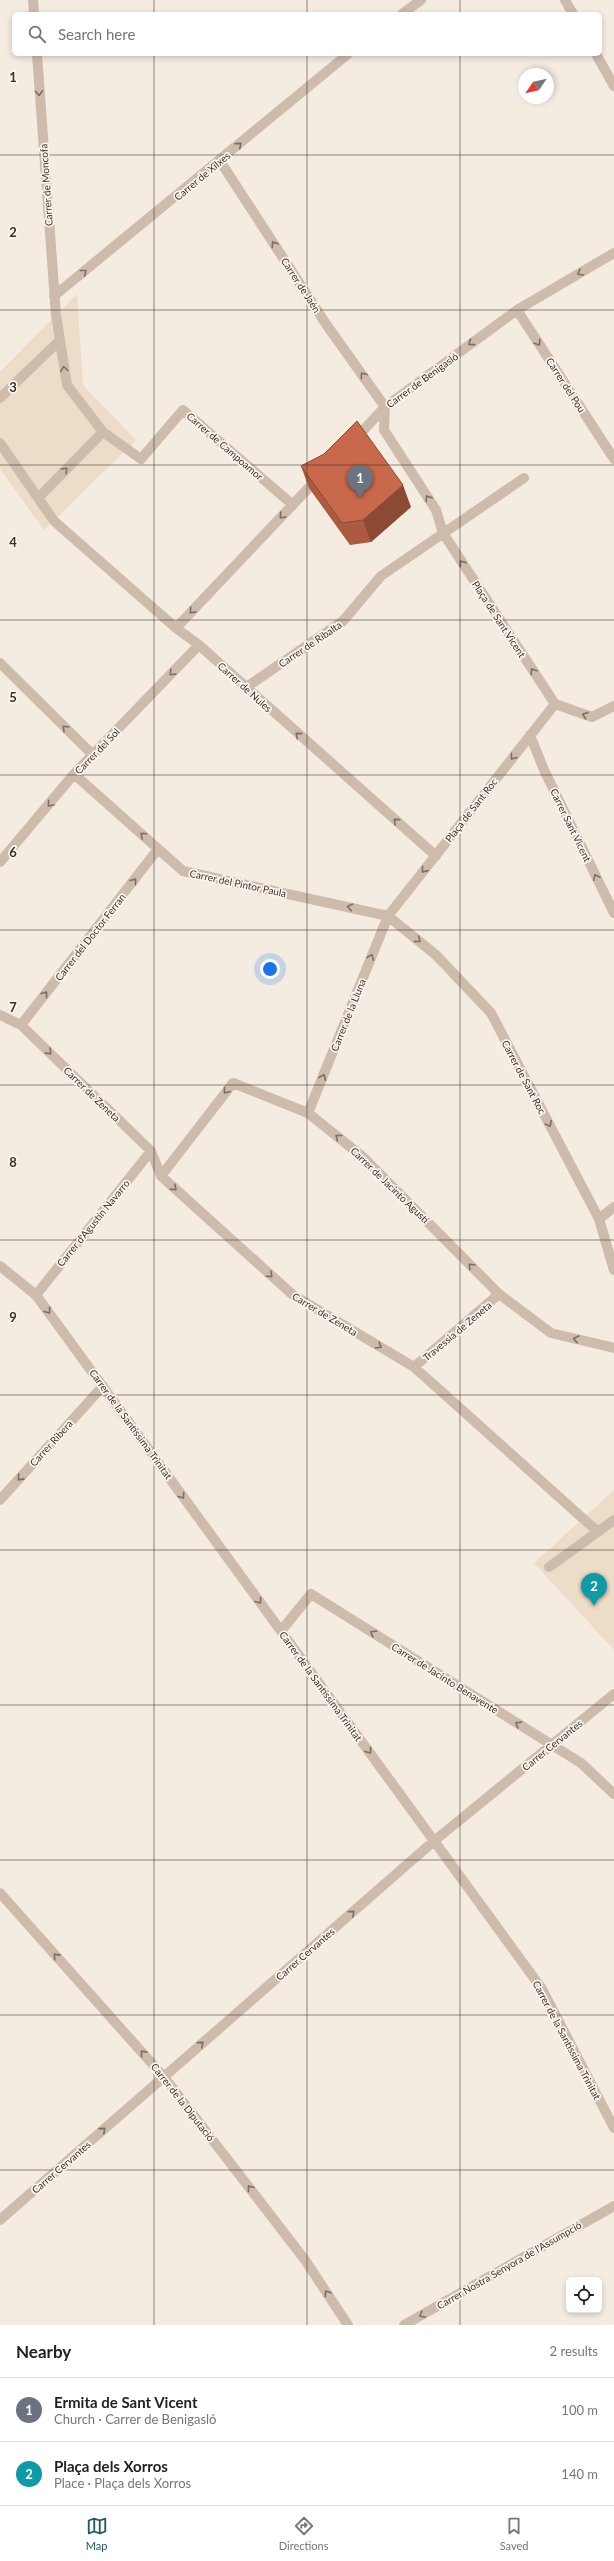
<!DOCTYPE html>
<html lang="en">
<head>
<meta charset="utf-8">
<style>
  :root { --surface:#fff; --page:#f2f2f2; --text:#222; --muted:#767676; --line:#e0e0e0; --accent:#1f5a5e }
  body { margin:0; font-family:Lato,sans-serif; background:var(--page); color:var(--text) }
  .controls { position:absolute; right:12px; bottom:12px; display:grid; overflow:hidden; border-radius:6px; box-shadow:0 2px 6px #0003 }
  .controls button { width:36px; height:36px; display:grid; place-items:center; padding:0; border:0; border-bottom:1px solid var(--line); background:var(--surface); color:var(--text); font:20px sans-serif }
  .compass { position:absolute; left:518px; top:68px; width:36px; height:36px; border-radius:50%; background:var(--surface); box-shadow:0 2px 6px #0003; rotate:236deg }
  .you { position:absolute; left:270px; top:969px; width:14px; height:14px; margin:-10px; border:3px solid #fff; border-radius:50%; background:#1a73e8; box-shadow:0 0 0 6px #1a73e833 }
  .badge { display:grid; place-items:center; width:26px; height:26px; border-radius:50%; background:var(--accent); color:#fff; font-size:13px; font-weight:700 }
  .pin { position:absolute; translate:-50% -33px; filter:drop-shadow(0 1px 2px #0008) }
  .pin::after { content:''; position:absolute; top:21px; width:14px; height:12px; background:inherit; clip-path:polygon(0 0,100% 0,50% 100%) }
  .list { margin:0; padding:0; list-style:none }
  h2 { display:flex; justify-content:space-between; align-items:center; height:52px; margin:0; padding:0 16px; font-size:17px }
  h2 small { font-size:13px; font-weight:400; color:var(--muted) }
  .list li { display:grid; grid-template-columns:26px 1fr auto; gap:12px; align-items:center; box-sizing:border-box; height:64px; padding:0 16px; border-top:1px solid var(--line) }
  .list b { display:block; font-size:15px; white-space:nowrap }
  .list p { margin:0; font-size:13px; white-space:nowrap; color:var(--muted) }
  .list em { font-size:13px; font-style:normal; color:var(--muted) }
  .icon { flex:none; width:22px; height:22px; fill:none; stroke:currentColor; stroke-width:2; stroke-linecap:round; stroke-linejoin:round }
  .map { position:relative; flex:none; width:614px; height:2325px; overflow:hidden }
  .search { position:absolute; background:var(--surface); box-shadow:0 2px 6px #0003; left:12px; right:12px; top:12px; height:44px; display:flex; align-items:center; gap:10px; box-sizing:border-box; padding:0 14px; border-radius:6px; color:var(--muted); font-size:15px }
  .sheet { height:180px; background:var(--surface) }
  nav { display:flex; justify-content:space-around; align-items:center; box-sizing:border-box; height:56px; border-top:1px solid var(--line); background:var(--surface); font-size:11px; color:var(--muted) }
  nav a { display:grid; justify-items:center; gap:2px }
  nav .on { color:var(--accent) }
  .map>svg:first-child { display:block }
  .plaza { fill:#ecdcc8 }
  .lines { fill:none; stroke-linecap:round; stroke-linejoin:round }
  .minor { stroke:#cdbbac; stroke-width:10 }
  .wall { fill:#ac5a40 }
  .shaded-wall { fill:#8c4a34 }
  .building { fill:#c8694b; stroke:#8c4a34 }
  .oneway { stroke:#7d6f65 }
  .grid { fill:none; stroke:#3b302b; stroke-width:1; stroke-opacity:0.55 }
  .labels { text-anchor:middle; dominant-baseline:central; stroke-width:3.5; stroke-linejoin:round; paint-order:stroke }
  .street-label { font-size:10px; fill:#3b302b; stroke:#fbf5ee }
  .grid-label { font-size:13px; text-anchor:middle; font-weight:bold; fill:#3b302b; stroke:#fbf5ee; stroke-width:3.5; stroke-linejoin:round; paint-order:stroke }
</style>
</head>
<body>
<div class="map">
<svg width="614" height="2325" viewBox="0 0 614 2325">
  <rect width="100%" height="100%" fill="#f4ebe1"/>
  <path class="plaza" d="M 77,294 L 83,385 L 136,440 L 44,530 L 0,469 L 0,372 Z
    M 614,1490 L 614,1650 L 534,1563 Z"/>
  <g class="lines">
    <path class="minor" d="M 33,0 L 34,14
      M 565,0 L 573,14
      M 402,14 L 421,0
      M 596,54 L 614,86
      M 220,161 L 326,324 L 385,407
      M 54,296 L 348,54
      M 517,310 L 614,459
      M 0,398 L 60,340 L 56,315 L 37,54
      M 385,407 L 384,430 L 436,510 L 443,533 L 555,704
      M 103,432 L 141,459 L 183,410 L 293,505
      M 354,440 L 385,407 L 517,310 L 614,253
      M 0,443 L 54,521 L 176,628 L 199,645 L 436,856
      M 38,498 L 103,432 L 67,385 L 60,340
      M 176,628 L 318,478
      M 0,663 L 93,755
      M 245,688 L 343,621 L 381,576 L 524,478
      M 555,704 L 592,717 L 614,706
      M 530,735 L 544,770 L 614,913
      M 74,774 L 183,871 L 388,916 L 436,955 L 491,1013 L 599,1219 L 614,1270
      M 0,862 L 74,774 L 199,645
      M 0,1015 L 21,1025 L 151,1151 L 161,1176 L 293,1295 L 414,1367 L 598,1532
      M 21,1025 L 158,849
      M 308,1113 L 388,916 L 555,704
      M 161,1176 L 233,1083 L 308,1113 L 363,1157 L 499,1294 L 551,1333 L 614,1348
      M 599,1219 L 614,1207
      M 0,1266 L 36,1295 L 542,1989 L 614,2128
      M 36,1295 L 151,1151
      M 414,1367 L 499,1294
      M 0,1500 L 103,1386
      M 549,1567 L 614,1520
      M 281,1631 L 311,1594 L 581,1763 L 614,1794
      M 0,1893 L 164,2077 L 305,2260 L 348,2325
      M 0,2220 L 434,1841 L 614,1694
      M 404,2325 L 614,2206"/>
  </g>
  <path class="wall" d="M 324,454 L 411,507 L 371,542 L 350,545 L 309,488 L 301,466 Z"/>
  <path class="shaded-wall" d="M 403,485 L 411,507 L 371,542 L 363,520 Z"/>
  <path class="building" d="M 357,421 L 403,485 L 363,520 L 342,523 L 301,466 L 324,454 Z"/>
  <defs><path id="oneway-chevron" d="M-2-3.5L2.5 0L-2 3.5" fill="none" stroke-width="1.6" stroke-linecap="round" stroke-linejoin="round"/></defs>
  <g class="oneway">
    <use href="#oneway-chevron" transform="translate(39 93) rotate(86)"/>
    <use href="#oneway-chevron" transform="translate(239 145) rotate(-40)"/>
    <use href="#oneway-chevron" transform="translate(274 244) rotate(-123)"/>
    <use href="#oneway-chevron" transform="translate(84 272) rotate(-39)"/>
    <use href="#oneway-chevron" transform="translate(580 273) rotate(150)"/>
    <use href="#oneway-chevron" transform="translate(471 343) rotate(144)"/>
    <use href="#oneway-chevron" transform="translate(538 343) rotate(57)"/>
    <use href="#oneway-chevron" transform="translate(64 369) rotate(-98)"/>
    <use href="#oneway-chevron" transform="translate(363 375) rotate(-126)"/>
    <use href="#oneway-chevron" transform="translate(65 470) rotate(-45)"/>
    <use href="#oneway-chevron" transform="translate(428 498) rotate(-123)"/>
    <use href="#oneway-chevron" transform="translate(282 516) rotate(133)"/>
    <use href="#oneway-chevron" transform="translate(462 563) rotate(-123)"/>
    <use href="#oneway-chevron" transform="translate(192 611) rotate(133)"/>
    <use href="#oneway-chevron" transform="translate(533 671) rotate(-123)"/>
    <use href="#oneway-chevron" transform="translate(172 673) rotate(134)"/>
    <use href="#oneway-chevron" transform="translate(585 715) rotate(-160)"/>
    <use href="#oneway-chevron" transform="translate(65 728) rotate(-135)"/>
    <use href="#oneway-chevron" transform="translate(298 735) rotate(-139)"/>
    <use href="#oneway-chevron" transform="translate(513 757) rotate(128)"/>
    <use href="#oneway-chevron" transform="translate(50 804) rotate(130)"/>
    <use href="#oneway-chevron" transform="translate(396 821) rotate(-139)"/>
    <use href="#oneway-chevron" transform="translate(143 835) rotate(-138)"/>
    <use href="#oneway-chevron" transform="translate(424 870) rotate(129)"/>
    <use href="#oneway-chevron" transform="translate(596 877) rotate(-116)"/>
    <use href="#oneway-chevron" transform="translate(134 881) rotate(-52)"/>
    <use href="#oneway-chevron" transform="translate(350 907) rotate(-168)"/>
    <use href="#oneway-chevron" transform="translate(418 940) rotate(39)"/>
    <use href="#oneway-chevron" transform="translate(371 957) rotate(-68)"/>
    <use href="#oneway-chevron" transform="translate(45 994) rotate(-52)"/>
    <use href="#oneway-chevron" transform="translate(49 1052) rotate(44)"/>
    <use href="#oneway-chevron" transform="translate(323 1077) rotate(-68)"/>
    <use href="#oneway-chevron" transform="translate(226 1091) rotate(128)"/>
    <use href="#oneway-chevron" transform="translate(549 1124) rotate(62)"/>
    <use href="#oneway-chevron" transform="translate(338 1137) rotate(-142)"/>
    <use href="#oneway-chevron" transform="translate(174 1188) rotate(42)"/>
    <use href="#oneway-chevron" transform="translate(471 1266) rotate(-135)"/>
    <use href="#oneway-chevron" transform="translate(270 1275) rotate(42)"/>
    <use href="#oneway-chevron" transform="translate(48 1311) rotate(54)"/>
    <use href="#oneway-chevron" transform="translate(576 1339) rotate(-167)"/>
    <use href="#oneway-chevron" transform="translate(379 1346) rotate(31)"/>
    <use href="#oneway-chevron" transform="translate(20 1478) rotate(132)"/>
    <use href="#oneway-chevron" transform="translate(182 1496) rotate(54)"/>
    <use href="#oneway-chevron" transform="translate(259 1601) rotate(54)"/>
    <use href="#oneway-chevron" transform="translate(373 1633) rotate(-148)"/>
    <use href="#oneway-chevron" transform="translate(518 1724) rotate(-148)"/>
    <use href="#oneway-chevron" transform="translate(369 1751) rotate(54)"/>
    <use href="#oneway-chevron" transform="translate(352 1913) rotate(-41)"/>
    <use href="#oneway-chevron" transform="translate(56 1956) rotate(-132)"/>
    <use href="#oneway-chevron" transform="translate(201 2044) rotate(-41)"/>
    <use href="#oneway-chevron" transform="translate(143 2053) rotate(-132)"/>
    <use href="#oneway-chevron" transform="translate(103 2130) rotate(-41)"/>
    <use href="#oneway-chevron" transform="translate(250 2188) rotate(-128)"/>
    <use href="#oneway-chevron" transform="translate(327 2293) rotate(-124)"/>
    <use href="#oneway-chevron" transform="translate(422 2315) rotate(150)"/>
  </g>
  <path class="grid" d="M 154,0 L 154,14M 307,0 L 307,14M 460,0 L 460,14M 154,54 L 154,2325M 307,54 L 307,2325M 460,54 L 460,2325M 0,155 L 614,155M 0,310 L 614,310M 0,465 L 614,465M 0,620 L 614,620M 0,775 L 614,775M 0,930 L 614,930M 0,1085 L 614,1085M 0,1240 L 614,1240M 0,1395 L 614,1395M 0,1550 L 614,1550M 0,1705 L 614,1705M 0,1860 L 614,1860M 0,2015 L 614,2015M 0,2170 L 614,2170"/>
  <g class="labels">
    <g class="street-label">
      <text transform="translate(202 176) rotate(-40)">Carrer de Xilxes</text>
      <text transform="translate(46 185) rotate(-94)">Carrer de Moncofa</text>
      <text transform="translate(301 285) rotate(57)">Carrer de Jaén</text>
      <text transform="translate(422 380) rotate(-36)">Carrer de Benigasló</text>
      <text transform="translate(566 385) rotate(57)">Carrer del Pou</text>
      <text transform="translate(225 446) rotate(41)">Carrer de Campoamor</text>
      <text transform="translate(499 619) rotate(57)">Plaça de Sant Vicent</text>
      <text transform="translate(310 644) rotate(-34)">Carrer de Ribalta</text>
      <text transform="translate(245 687) rotate(42)">Carrer de Nules</text>
      <text transform="translate(97 751) rotate(-46)">Carrer del Sol</text>
      <text transform="translate(471 810) rotate(-52)">Plaça de Sant Roc</text>
      <text transform="translate(571 825) rotate(64)">Carrer Sant Vicent</text>
      <text transform="translate(238 883) rotate(12)">Carrer del Pintor Paula</text>
      <text transform="translate(90 937) rotate(-52)">Carrer del Doctor Ferran</text>
      <text transform="translate(348 1015) rotate(-68)">Carrer de la Lluna</text>
      <text transform="translate(524 1077) rotate(62)">Carrer de Sant Roc</text>
      <text transform="translate(92 1094) rotate(44)">Carrer de Zeneta</text>
      <text transform="translate(390 1185) rotate(44)">Carrer de Jacinto Agustí</text>
      <text transform="translate(93 1223) rotate(-51)">Carrer d'Agustín Navarro</text>
      <text transform="translate(325 1314) rotate(31)">Carrer de Zeneta</text>
      <text transform="translate(457 1331) rotate(-40)">Travessia de Zeneta</text>
      <text transform="translate(131 1424) rotate(54)">Carrer de la Santíssima Trinitat</text>
      <text transform="translate(51 1443) rotate(-48)">Carrer Ribera</text>
      <text transform="translate(445 1678) rotate(32)">Carrer de Jacinto Benavente</text>
      <text transform="translate(321 1686) rotate(54)">Carrer de la Santíssima Trinitat</text>
      <text transform="translate(552 1745) rotate(-39)">Carrer Cervantes</text>
      <text transform="translate(305 1954) rotate(-41)">Carrer Cervantes</text>
      <text transform="translate(567 2040) rotate(62)">Carrer de la Santíssima Trinitat</text>
      <text transform="translate(183 2102) rotate(52)">Carrer de la Diputació</text>
      <text transform="translate(61 2167) rotate(-41)">Carrer Cervantes</text>
      <text transform="translate(509 2265) rotate(-30)">Carrer Nostra Senyora de l'Assumpció</text>
    </g>
  </g>
  <g class="grid-label">
    <text x="13" y="82">1</text>
    <text x="13" y="237">2</text>
    <text x="13" y="392">3</text>
    <text x="13" y="547">4</text>
    <text x="13" y="702">5</text>
    <text x="13" y="857">6</text>
    <text x="13" y="1012">7</text>
    <text x="13" y="1167">8</text>
    <text x="13" y="1322">9</text>
  </g>
</svg>
<div class="controls">
<button><svg class="icon" aria-label="locate" viewBox="0 0 24 24"><circle cx="12" cy="12" r="6"/><path d="M12 2v4M12 18v4M2 12h4M18 12h4"/></svg></button>
</div>
<svg class="compass" viewBox="-18 -18 36 36"><path d="M0-13l5 13h-10z" fill="#e53935"/><path d="M0 13l5-13h-10z" fill="#767676"/></svg>
<div class="you"></div>
<div class="pin badge" style="left:360px;top:498px;background:#6b7280">1</div>
<div class="pin badge" style="left:594px;top:1606px;background:#0f9aa8">2</div>
<div class="search"><svg class="icon" aria-label="search" viewBox="0 0 24 24"><circle cx="10" cy="10" r="6"/><path d="M15 15l6 6"/></svg>Search here</div>
</div>
<section class="sheet">
<h2>Nearby<small>2 results</small></h2>
<ul class="list">
<li><span class="badge" style="background:#6b7280">1</span><div><b>Ermita de Sant Vicent</b><p>Church · Carrer de Benigasló</p></div><em>100 m</em></li>
<li><span class="badge" style="background:#0f9aa8">2</span><div><b>Plaça dels Xorros</b><p>Place · Plaça dels Xorros</p></div><em>140 m</em></li>
</ul>
</section>
<nav>
<a class="on"><svg class="icon" aria-label="map" viewBox="0 0 24 24"><path d="M3 6l6-2 6 2 6-2v14l-6 2-6-2-6 2zM9 4v14M15 6v14"/></svg>Map</a>
<a><svg class="icon" aria-label="directions" viewBox="0 0 24 24"><path d="M12 3l9 9-9 9-9-9zM9 14v-3h6M13 9l2 2-2 2"/></svg>Directions</a>
<a><svg class="icon" aria-label="saved" viewBox="0 0 24 24"><path d="M7 4h10v16l-5-4-5 4z"/></svg>Saved</a>
</nav>
</body>
</html>
